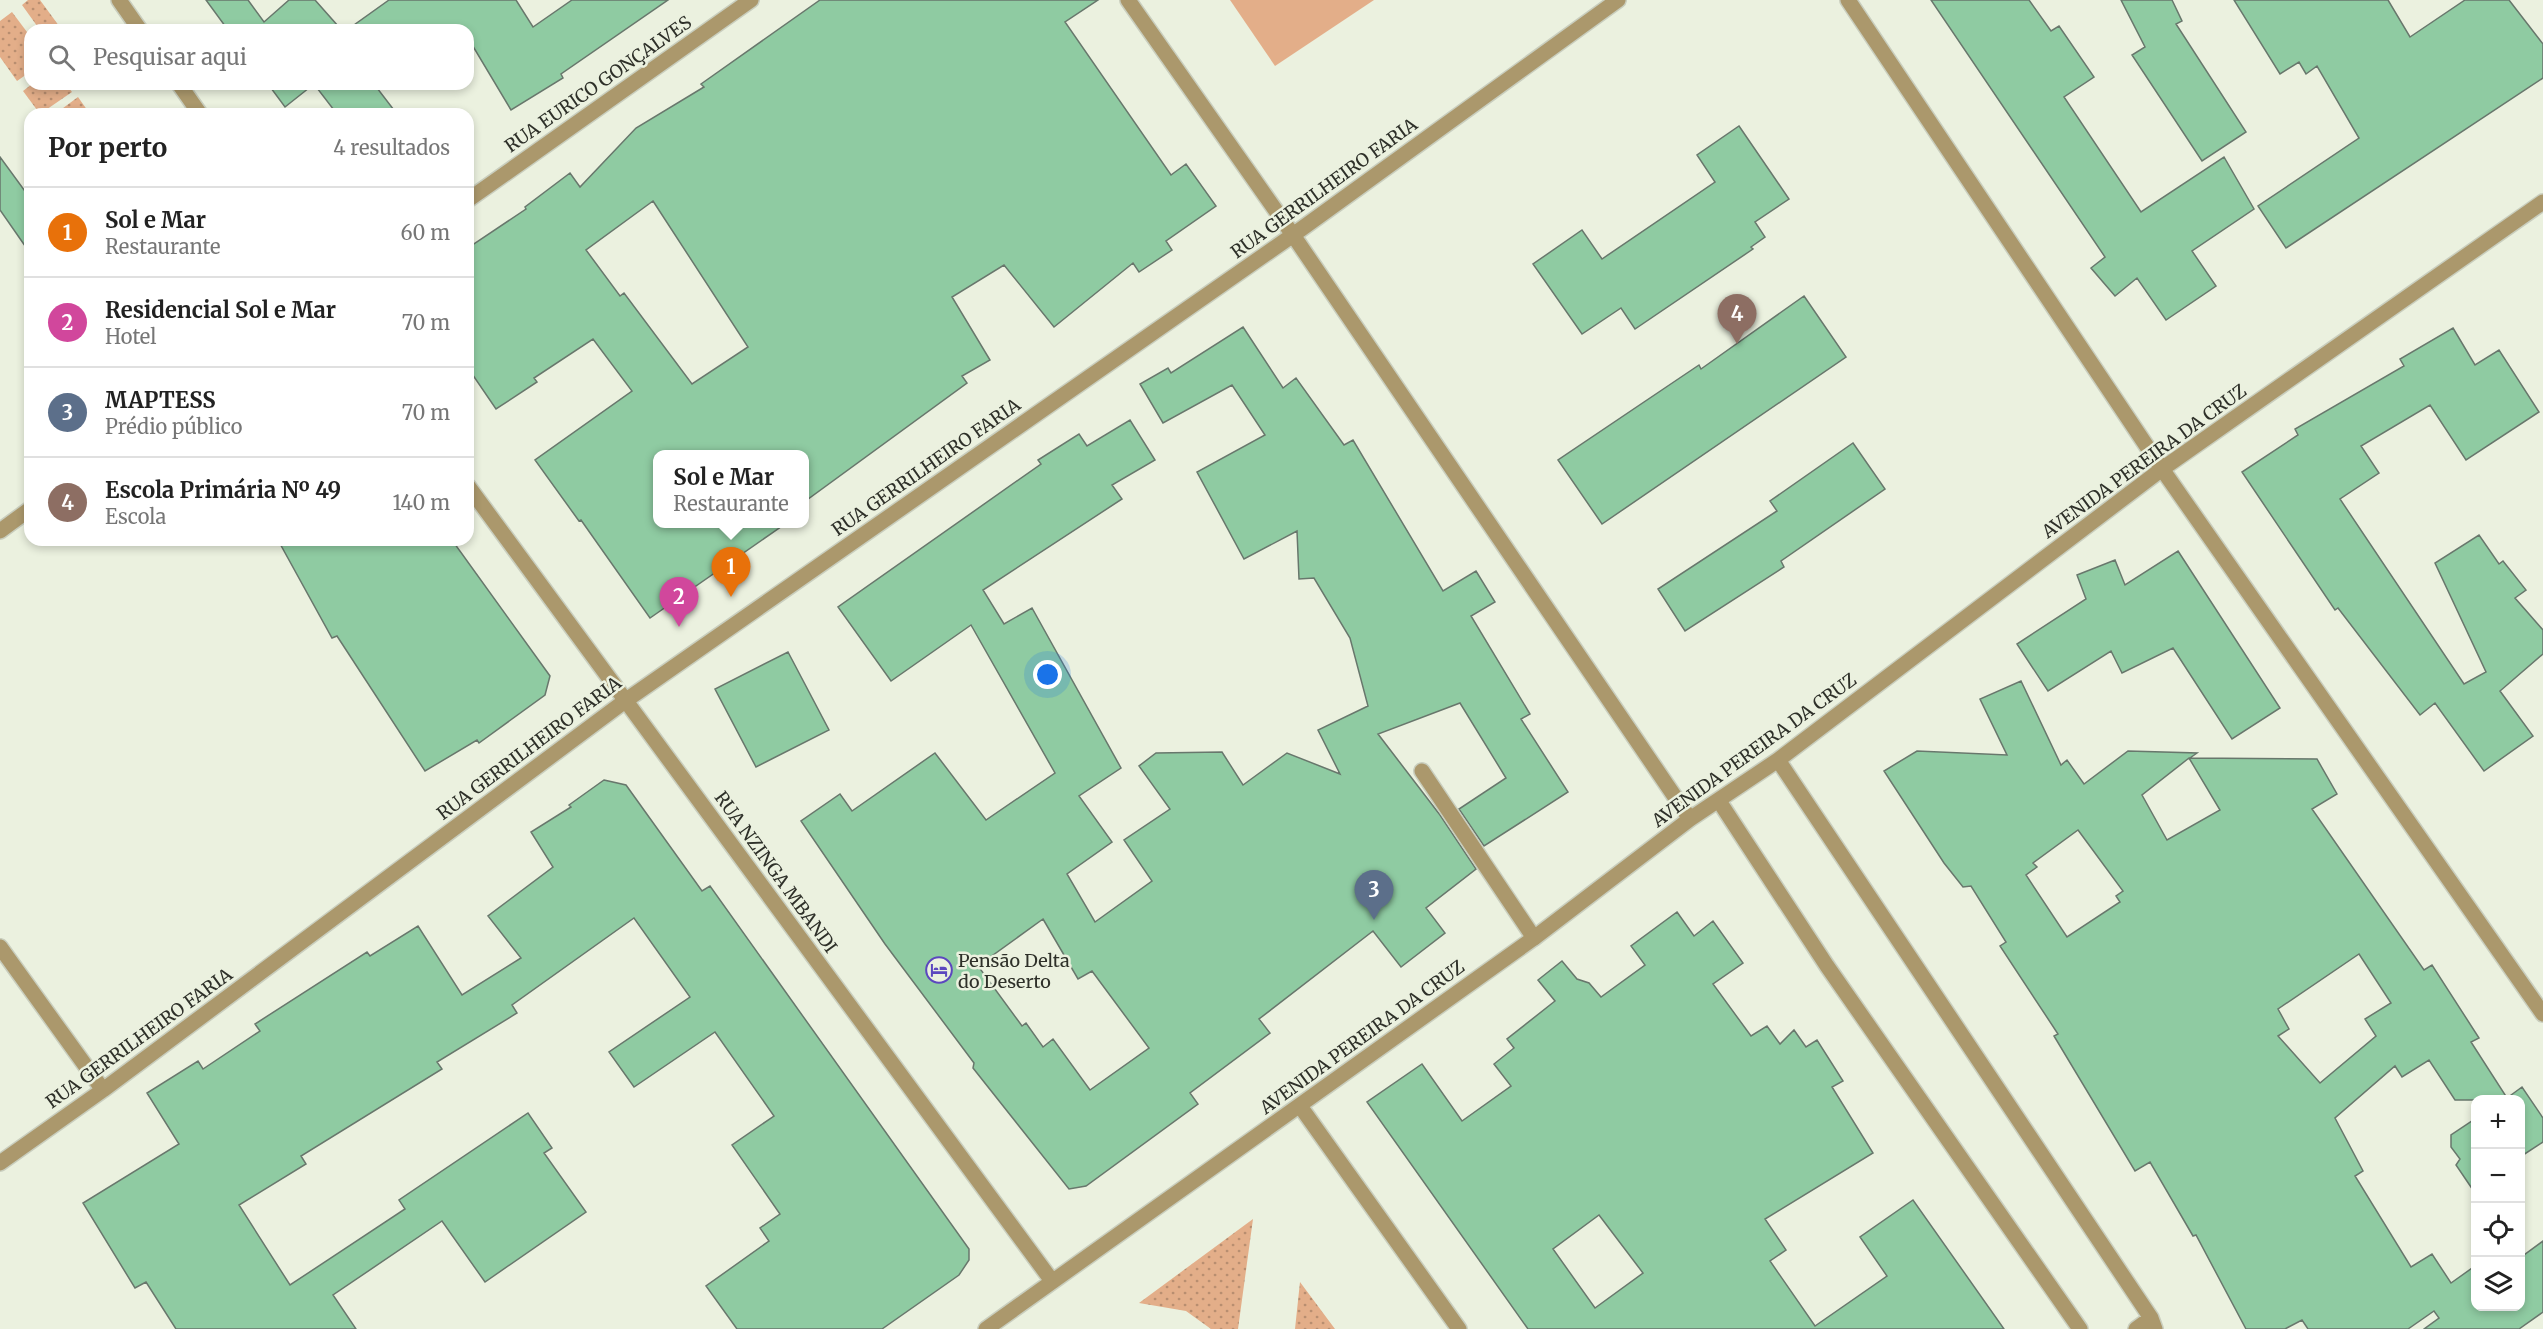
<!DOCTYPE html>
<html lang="pt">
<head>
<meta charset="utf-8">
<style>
  :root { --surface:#fff; --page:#f2f2f2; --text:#222; --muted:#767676; --line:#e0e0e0; --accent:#0f766e }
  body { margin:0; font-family:Merriweather,serif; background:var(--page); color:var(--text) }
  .controls { position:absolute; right:18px; bottom:18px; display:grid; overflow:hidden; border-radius:12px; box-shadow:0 3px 9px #0003 }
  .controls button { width:54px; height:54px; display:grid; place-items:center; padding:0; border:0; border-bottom:2px solid var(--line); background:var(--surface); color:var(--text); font:30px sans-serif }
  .you { position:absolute; left:1048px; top:675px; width:21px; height:21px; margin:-15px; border:4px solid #fff; border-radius:50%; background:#1a73e8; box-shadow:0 0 0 9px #1a73e833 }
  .badge { display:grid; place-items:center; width:39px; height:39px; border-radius:50%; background:var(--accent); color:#fff; font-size:20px; font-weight:700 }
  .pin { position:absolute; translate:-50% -50px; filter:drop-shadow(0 2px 3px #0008) }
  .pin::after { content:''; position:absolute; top:32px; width:21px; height:18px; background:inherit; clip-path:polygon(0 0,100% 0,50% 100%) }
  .popup { position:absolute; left:653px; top:450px; width:156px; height:78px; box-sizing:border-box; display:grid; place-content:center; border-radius:12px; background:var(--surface); filter:drop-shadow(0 2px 4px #0005); font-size:20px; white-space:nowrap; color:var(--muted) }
  .popup b { font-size:22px; color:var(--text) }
  .popup::after { content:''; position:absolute; left:50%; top:100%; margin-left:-12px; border:12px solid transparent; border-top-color:var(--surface) }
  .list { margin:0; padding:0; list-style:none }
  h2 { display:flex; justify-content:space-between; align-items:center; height:78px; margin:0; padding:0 24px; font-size:26px }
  h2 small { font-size:20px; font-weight:400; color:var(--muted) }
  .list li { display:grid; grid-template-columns:39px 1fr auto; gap:18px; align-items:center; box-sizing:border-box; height:90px; padding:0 24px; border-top:2px solid var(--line) }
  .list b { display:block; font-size:22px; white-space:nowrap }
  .list p { margin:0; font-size:20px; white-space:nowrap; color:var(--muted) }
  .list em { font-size:20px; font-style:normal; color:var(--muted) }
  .icon { flex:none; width:33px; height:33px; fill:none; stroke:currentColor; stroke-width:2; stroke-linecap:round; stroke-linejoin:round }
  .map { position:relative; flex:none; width:2543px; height:1329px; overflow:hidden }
  .search { position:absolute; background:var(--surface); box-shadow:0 3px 9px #0003; left:24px; top:24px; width:450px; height:66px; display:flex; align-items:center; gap:15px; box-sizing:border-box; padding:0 21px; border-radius:18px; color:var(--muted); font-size:22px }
  .panel { position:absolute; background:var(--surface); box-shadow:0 3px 9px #0003; left:24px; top:108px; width:450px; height:438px; border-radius:18px }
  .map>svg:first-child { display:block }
  .grass { fill:url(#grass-dots) }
  .pitch { fill:#e3ae89 }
  .building { fill:#8fcba2; stroke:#68776c; stroke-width:1.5; fill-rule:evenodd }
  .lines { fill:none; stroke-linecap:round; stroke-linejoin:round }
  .service-casing { stroke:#c9cebe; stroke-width:18 }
  .minor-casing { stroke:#c9cebe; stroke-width:18 }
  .service { stroke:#ab986c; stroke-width:15 }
  .minor { stroke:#ab986c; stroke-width:15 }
  .labels { text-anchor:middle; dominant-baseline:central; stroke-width:5; stroke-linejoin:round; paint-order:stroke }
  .street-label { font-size:18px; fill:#2e3029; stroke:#ebf1df }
  .poi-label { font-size:18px; fill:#2e3029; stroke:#ebf1df; text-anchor:start }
</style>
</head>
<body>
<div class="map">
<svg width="2543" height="1329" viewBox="0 0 2543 1329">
  <defs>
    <pattern id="grass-dots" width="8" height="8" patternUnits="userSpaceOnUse" patternTransform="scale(1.5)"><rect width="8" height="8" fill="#e3ae89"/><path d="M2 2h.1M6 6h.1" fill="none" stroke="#b88e70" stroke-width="1.8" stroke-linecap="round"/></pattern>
  </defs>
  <rect width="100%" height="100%" fill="#ebf1df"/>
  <path class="grass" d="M 28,0 L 40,0 L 62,30 L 40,30 L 22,5 Z
    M 12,12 L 30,36 L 30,72 L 17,81 L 0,57 L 0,21 Z
    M 32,84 L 66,84 L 72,92 L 40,114 L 23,91 Z
    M 78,97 L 90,114 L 55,114 Z
    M 1253,1219 L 1238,1329 L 1211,1329 L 1186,1311 L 1139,1303 Z
    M 1300,1282 L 1335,1329 L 1295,1329 Z"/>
  <path class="pitch" d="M 1230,0 L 1374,0 L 1275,66 Z"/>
  <path class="building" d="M 206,0 L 248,0 L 264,22 L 289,0 L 315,0 L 338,26 L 333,30 L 228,30 Z
    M 389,0 L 516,0 L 533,27 L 572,0 L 668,0 L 561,74 L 563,78 L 511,110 L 468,38 L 468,30 L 347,30 Z
    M 820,0 L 1098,0 L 1065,22 L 1171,175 L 1186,164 L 1216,206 L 1166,241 L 1172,250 L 1139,272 L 1133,263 L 1054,327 L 1004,265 L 952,297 L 990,360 L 962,376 L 967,383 L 804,502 L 804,454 L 657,454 L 657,524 L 785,524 L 650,618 L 581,520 L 579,521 L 535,460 L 632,391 L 593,339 L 534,378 L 537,382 L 496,409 L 468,368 L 468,248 L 526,209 L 525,207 L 570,173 L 580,187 L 636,128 L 704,87 L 701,84 ZM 653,201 L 748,347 L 692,384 L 624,293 L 620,296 L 586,250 Z
    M 1931,0 L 2029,0 L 2051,31 L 2059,26 L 2094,77 L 2064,97 L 2141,212 L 2224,157 L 2254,209 L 2192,251 L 2216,286 L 2166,320 L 2137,278 L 2115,296 L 2091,268 L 2105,257 Z
    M 2121,0 L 2172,0 L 2182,21 L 2176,24 L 2246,132 L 2202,161 L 2132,55 L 2145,47 Z
    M 2234,0 L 2388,0 L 2410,37 L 2465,0 L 2509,0 L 2543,44 L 2543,78 L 2286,248 L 2258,206 L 2359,138 L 2317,66 L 2306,74 L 2299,62 L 2280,74 Z
    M 268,84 L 374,84 L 397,114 L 337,114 L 314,84 L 285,107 Z
    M 1739,126 L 1789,199 L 1755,222 L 1765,237 L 1751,247 L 1753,249 L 1635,329 L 1621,308 L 1582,334 L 1533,264 L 1582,230 L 1602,259 L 1715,182 L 1697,155 Z
    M 0,157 L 30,198 L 30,253 L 0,210 Z
    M 1804,296 L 1846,357 L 1602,524 L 1558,460 L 1699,365 L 1701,369 Z
    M 1243,327 L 1283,388 L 1296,378 L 1344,445 L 1353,440 L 1443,591 L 1476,571 L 1495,602 L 1471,616 L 1530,714 L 1521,719 L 1568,792 L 1484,846 L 1459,809 L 1506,778 L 1460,703 L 1378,734 L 1440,815 L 1476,869 L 1426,908 L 1445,933 L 1401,967 L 1373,931 L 1259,1019 L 1270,1033 L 1190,1093 L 1198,1104 L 1086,1186 L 1069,1189 L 973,1068 L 974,1063 L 885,944 L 801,821 L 840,794 L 852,811 L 935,753 L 986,820 L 1055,773 L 971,625 L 891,681 L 838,607 L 1041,464 L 1038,460 L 1079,434 L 1087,446 L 1130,420 L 1155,460 L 1112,485 L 1122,499 L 983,590 L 1004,624 L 1032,608 L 1121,768 L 1079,796 L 1112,842 L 1067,874 L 1095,922 L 1152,881 L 1124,840 L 1170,809 L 1139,766 L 1156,753 L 1222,752 L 1243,785 L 1287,753 L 1340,774 L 1318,730 L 1368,706 L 1350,638 L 1314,578 L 1299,579 L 1297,531 L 1244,559 L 1197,472 L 1265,435 L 1232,385 L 1163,423 L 1140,384 L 1168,368 L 1171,373 ZM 1043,919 L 1078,979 L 1092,971 L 1149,1048 L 1090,1090 L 1053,1039 L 1043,1047 L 1026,1023 L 1022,1026 L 978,966 Z
    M 2453,328 L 2475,365 L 2499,350 L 2539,412 L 2466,460 L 2430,405 L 2361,446 L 2379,473 L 2340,499 L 2464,684 L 2486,672 L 2435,563 L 2479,535 L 2499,564 L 2503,561 L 2526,590 L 2515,598 L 2543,630 L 2543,654 L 2500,691 L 2533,736 L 2484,771 L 2435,703 L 2420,715 L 2338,608 L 2335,610 L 2242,472 L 2298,435 L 2295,429 L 2404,366 L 2400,359 Z
    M 1853,443 L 1885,489 L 1781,561 L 1784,567 L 1685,631 L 1658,589 L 1777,511 L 1770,501 Z
    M 278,540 L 452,540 L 550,676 L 545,695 L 479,743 L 477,740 L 425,771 L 337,636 L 332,638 Z
    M 2178,551 L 2280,708 L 2232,739 L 2173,648 L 2122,673 L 2111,651 L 2048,691 L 2017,644 L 2086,599 L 2077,575 L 2115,560 L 2125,585 Z
    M 788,652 L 829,730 L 756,767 L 715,689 Z
    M 2021,681 L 2061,765 L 2067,760 L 2084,784 L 2128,751 L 2197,753 L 2190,758 L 2317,759 L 2337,794 L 2312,809 L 2424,970 L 2432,965 L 2479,1038 L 2471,1042 L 2507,1098 L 2522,1087 L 2543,1118 L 2543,1142 L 2520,1157 L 2520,1100 L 2455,1100 L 2429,1060 L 2402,1077 L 2395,1066 L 2335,1118 L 2363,1171 L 2355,1176 L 2411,1267 L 2432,1254 L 2451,1283 L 2475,1266 L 2475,1306 L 2520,1306 L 2520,1258 L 2543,1241 L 2543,1312 L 2519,1329 L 2424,1329 L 2439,1318 L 2434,1311 L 2408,1329 L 2308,1329 L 2302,1320 L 2285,1329 L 2246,1329 L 2196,1235 L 2193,1236 L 2150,1162 L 2135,1171 L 2054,1036 L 2058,1034 L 2000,946 L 2006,942 L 1971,886 L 1963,887 L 1944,863 L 1884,771 L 1917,751 L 2007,755 L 1980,699 ZM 2189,758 L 2220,810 L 2167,840 L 2142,795 ZM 2078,830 L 2123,891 L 2116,896 L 2120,902 L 2067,937 L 2026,875 L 2037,867 L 2033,863 ZM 2359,954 L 2391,1003 L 2365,1019 L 2376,1036 L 2320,1083 L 2278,1036 L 2289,1029 L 2278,1009 Z
    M 604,780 L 626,785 L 702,891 L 710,886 L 969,1249 L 969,1260 L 959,1275 L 882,1329 L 737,1329 L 706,1286 L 769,1241 L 760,1228 L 780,1214 L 732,1145 L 774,1116 L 715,1032 L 634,1087 L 609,1052 L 690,997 L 634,918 L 512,1005 L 517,1013 L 437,1062 L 442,1069 L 301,1156 L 306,1164 L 239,1205 L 290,1285 L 405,1209 L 399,1200 L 528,1113 L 552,1148 L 544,1153 L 586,1212 L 485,1282 L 442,1221 L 333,1295 L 356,1329 L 176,1329 L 146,1282 L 135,1288 L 83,1203 L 179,1144 L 147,1093 L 198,1061 L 203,1069 L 260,1031 L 255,1024 L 367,952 L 370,956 L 418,926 L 462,995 L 521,958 L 488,916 L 553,867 L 531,832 L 571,807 L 569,805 Z
    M 1677,912 L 1694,936 L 1713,921 L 1743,963 L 1713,984 L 1751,1036 L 1767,1026 L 1780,1044 L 1794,1030 L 1806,1047 L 1817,1040 L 1843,1081 L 1832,1087 L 1873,1153 L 1765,1219 L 1786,1250 L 1770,1261 L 1815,1326 L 1887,1276 L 1860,1237 L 1913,1200 L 2004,1329 L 1528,1329 L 1367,1102 L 1422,1064 L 1462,1121 L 1511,1086 L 1494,1064 L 1514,1048 L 1507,1039 L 1555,1001 L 1538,980 L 1562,961 L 1577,979 L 1589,983 L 1601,997 L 1645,965 L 1631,946 ZM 1599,1215 L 1643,1273 L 1595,1308 L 1553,1249 Z
    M 2475,1119 L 2475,1188 L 2473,1190 L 2456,1165 L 2460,1159 L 2451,1147 L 2451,1135 Z"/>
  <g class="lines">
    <g class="service-casing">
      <path id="service" d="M 1422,771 L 1534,938"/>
    </g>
    <g class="minor-casing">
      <path id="minor" d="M 119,0 L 140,30
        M 1128,0 L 1293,235 L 1690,819
        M 1848,0 L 2162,469 L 2543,1014
        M 179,84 L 200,114
        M 468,200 L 751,0
        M 468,486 L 1052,1281
        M 0,531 L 30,509
        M 1778,760 L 2151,1318 L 2155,1329
        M 1719,801 L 1827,966 L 2080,1329
        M 0,947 L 103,1090
        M 1300,1106 L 1459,1329
        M 0,1163 L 103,1090 L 625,701 L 1293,235 L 1618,0
        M 986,1329 L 1534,938 L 1690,819 L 1778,760 L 2162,469 L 2543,202
        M 2136,1329 L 2151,1318"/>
    </g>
    <use href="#service" class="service"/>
    <use href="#minor" class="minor"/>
  </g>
  <defs>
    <g id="hotel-ring" transform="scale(1.35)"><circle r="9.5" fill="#ebf1df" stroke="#5c47bf" stroke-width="1.5"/><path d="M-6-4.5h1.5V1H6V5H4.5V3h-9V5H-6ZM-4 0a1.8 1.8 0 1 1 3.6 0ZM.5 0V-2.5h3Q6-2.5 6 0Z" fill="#5c47bf"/></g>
  </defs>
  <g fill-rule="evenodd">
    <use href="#hotel-ring" x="939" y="970"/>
  </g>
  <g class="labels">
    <g class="street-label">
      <text transform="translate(598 84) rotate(-35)">RUA EURICO GONÇALVES</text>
      <text transform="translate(1324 188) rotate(-36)">RUA GERRILHEIRO FARIA</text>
      <text transform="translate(2144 461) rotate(-36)">AVENIDA PEREIRA DA CRUZ</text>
      <text transform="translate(926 467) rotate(-35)">RUA GERRILHEIRO FARIA</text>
      <text transform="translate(529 748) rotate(-37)">RUA GERRILHEIRO FARIA</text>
      <text transform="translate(1754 750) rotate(-36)">AVENIDA PEREIRA DA CRUZ</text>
      <text transform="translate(776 872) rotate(54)">RUA NZINGA MBANDI</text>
      <text transform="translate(1362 1037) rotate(-36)">AVENIDA PEREIRA DA CRUZ</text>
      <text transform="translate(139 1038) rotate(-36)">RUA GERRILHEIRO FARIA</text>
    </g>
    <g class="poi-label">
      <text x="958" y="960">Pensão Delta<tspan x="958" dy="21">do Deserto</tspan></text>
    </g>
  </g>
</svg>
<div class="controls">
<button>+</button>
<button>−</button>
<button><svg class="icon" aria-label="locate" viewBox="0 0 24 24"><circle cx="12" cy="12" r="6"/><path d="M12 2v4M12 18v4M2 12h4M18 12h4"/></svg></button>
<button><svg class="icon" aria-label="layers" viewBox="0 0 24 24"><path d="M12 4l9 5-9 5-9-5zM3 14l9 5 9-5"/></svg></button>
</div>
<div class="you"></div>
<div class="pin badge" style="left:731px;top:597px;background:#e8710a">1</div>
<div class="popup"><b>Sol e Mar</b>Restaurante</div>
<div class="pin badge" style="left:679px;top:627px;background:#d1479c">2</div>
<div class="pin badge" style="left:1374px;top:920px;background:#5c6f8a">3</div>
<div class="pin badge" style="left:1737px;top:344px;background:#8d6e63">4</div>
<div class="search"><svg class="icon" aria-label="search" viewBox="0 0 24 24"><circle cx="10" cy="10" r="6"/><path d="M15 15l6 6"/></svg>Pesquisar aqui</div>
<section class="panel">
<h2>Por perto<small>4 resultados</small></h2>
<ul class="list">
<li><span class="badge" style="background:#e8710a">1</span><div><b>Sol e Mar</b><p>Restaurante</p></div><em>60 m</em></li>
<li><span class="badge" style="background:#d1479c">2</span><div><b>Residencial Sol e Mar</b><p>Hotel</p></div><em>70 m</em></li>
<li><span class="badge" style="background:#5c6f8a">3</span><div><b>MAPTESS</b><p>Prédio público</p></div><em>70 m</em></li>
<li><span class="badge" style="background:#8d6e63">4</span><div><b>Escola Primária Nº 49</b><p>Escola</p></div><em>140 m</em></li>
</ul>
</section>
</div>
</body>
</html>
